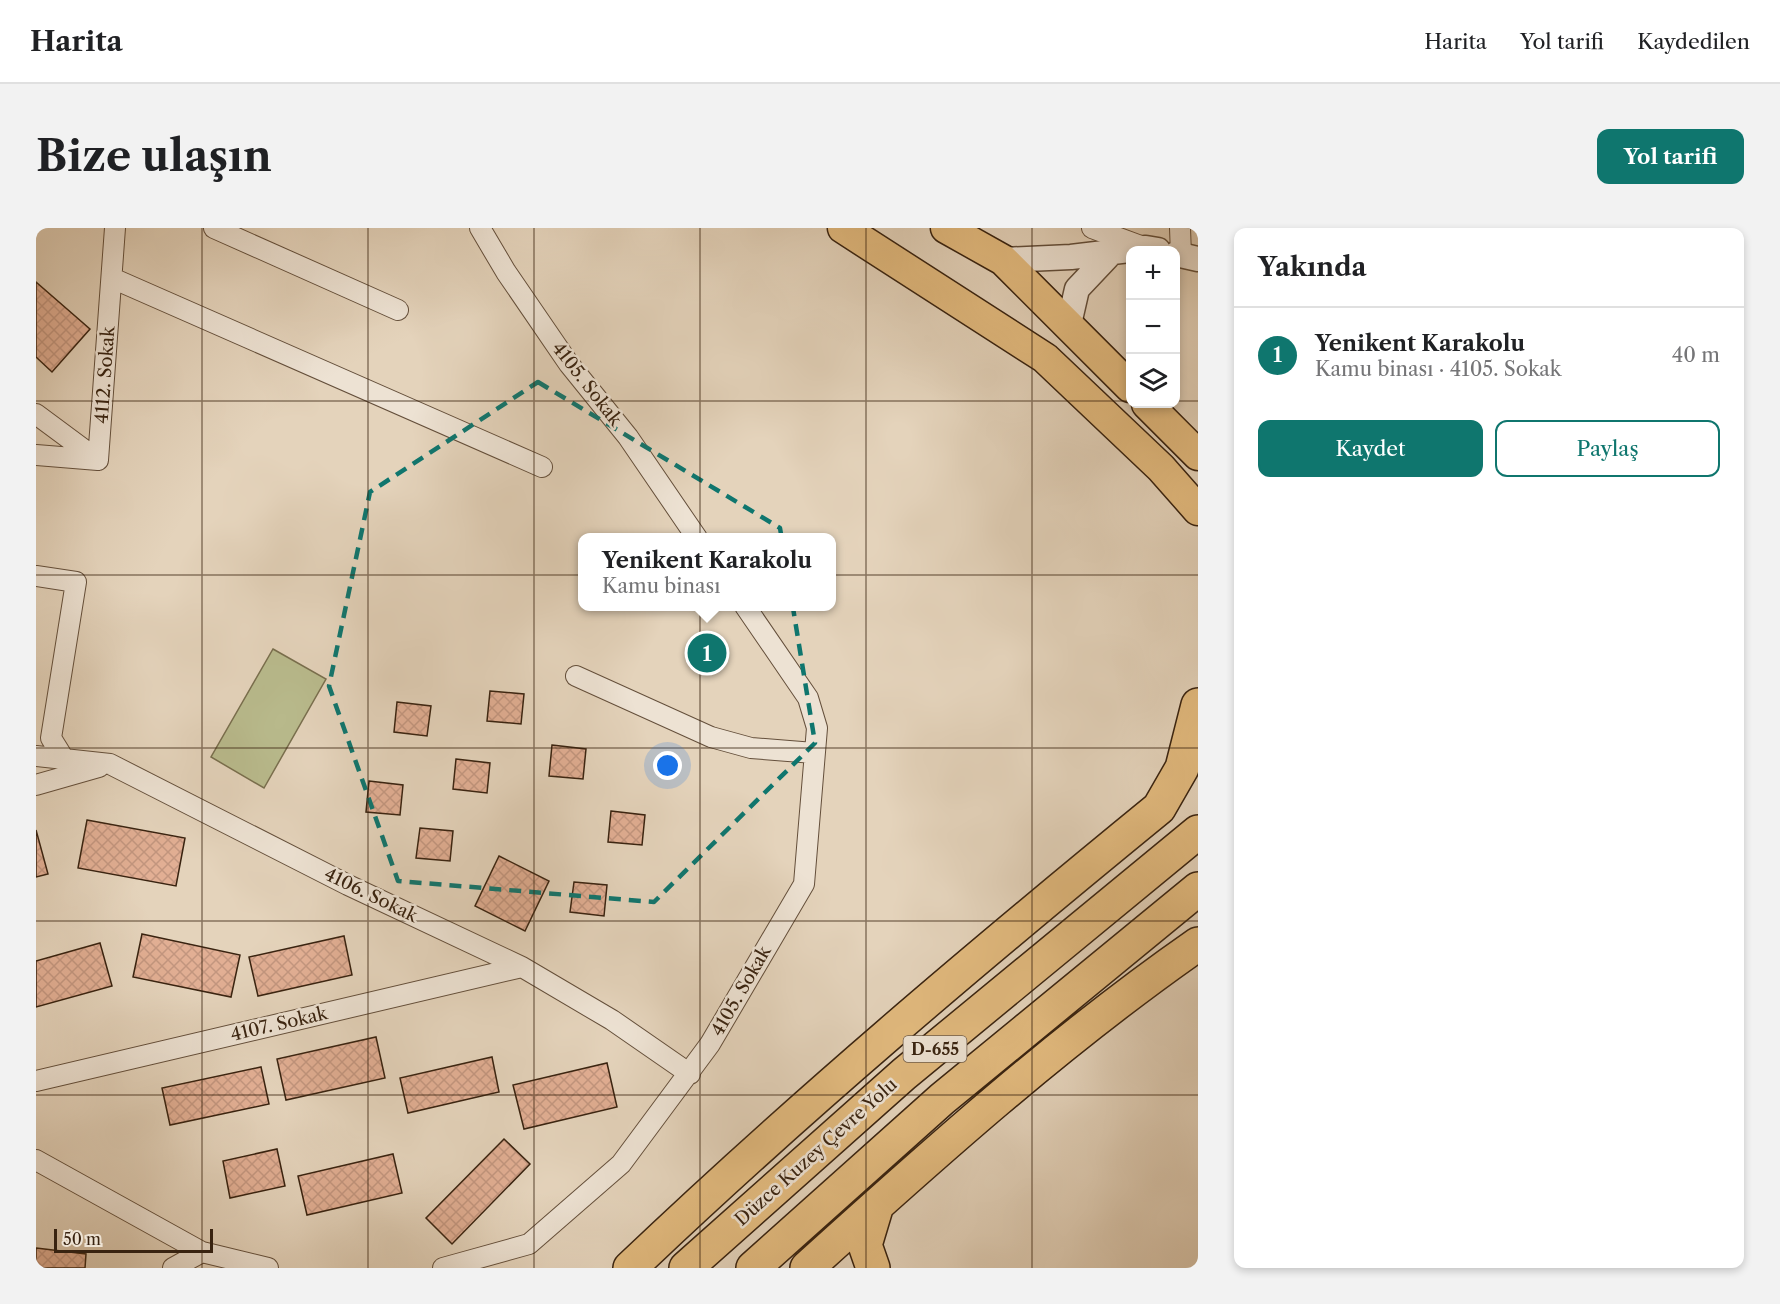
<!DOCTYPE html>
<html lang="tr">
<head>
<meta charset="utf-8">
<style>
  :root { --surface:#fff; --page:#f2f2f2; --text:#202124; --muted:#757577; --line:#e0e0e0; --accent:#0f766e }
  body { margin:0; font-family:"Libre Caslon Text",serif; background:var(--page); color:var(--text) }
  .controls { position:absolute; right:18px; top:18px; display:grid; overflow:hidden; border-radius:12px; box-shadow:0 3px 9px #0003 }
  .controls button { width:54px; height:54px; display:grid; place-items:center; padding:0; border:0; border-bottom:2px solid var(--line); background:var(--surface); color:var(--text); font:30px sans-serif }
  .scale { position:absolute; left:18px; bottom:15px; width:159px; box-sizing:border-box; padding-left:6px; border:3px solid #392310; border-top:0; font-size:16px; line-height:21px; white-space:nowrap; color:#392310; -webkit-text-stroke:4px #ede2d3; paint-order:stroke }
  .you { position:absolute; left:632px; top:538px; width:21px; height:21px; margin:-15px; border:4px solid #fff; border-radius:50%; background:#1a73e8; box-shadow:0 0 0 9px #1a73e833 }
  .badge { display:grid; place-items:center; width:39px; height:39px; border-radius:50%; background:var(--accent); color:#fff; font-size:20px; font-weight:700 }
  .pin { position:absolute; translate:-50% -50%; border:3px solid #fff; box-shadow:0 2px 6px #0006 }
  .popup { position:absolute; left:542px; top:305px; width:258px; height:78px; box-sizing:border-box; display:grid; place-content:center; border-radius:12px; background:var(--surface); filter:drop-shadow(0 2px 4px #0005); font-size:20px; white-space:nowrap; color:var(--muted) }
  .popup b { font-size:22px; color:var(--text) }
  .popup::after { content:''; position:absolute; left:50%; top:100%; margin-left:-12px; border:12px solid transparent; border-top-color:var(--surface) }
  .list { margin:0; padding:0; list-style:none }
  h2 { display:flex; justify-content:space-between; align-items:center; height:78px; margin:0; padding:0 24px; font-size:26px }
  h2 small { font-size:20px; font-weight:400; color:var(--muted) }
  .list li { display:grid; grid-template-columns:39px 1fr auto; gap:18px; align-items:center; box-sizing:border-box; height:96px; padding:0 24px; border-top:2px solid var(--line) }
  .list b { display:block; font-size:22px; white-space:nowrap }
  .list p { margin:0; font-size:20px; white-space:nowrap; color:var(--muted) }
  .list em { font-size:20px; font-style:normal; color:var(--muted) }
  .actions { display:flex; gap:12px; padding:18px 24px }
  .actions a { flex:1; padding:14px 0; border:2px solid var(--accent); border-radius:12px; text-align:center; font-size:21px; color:var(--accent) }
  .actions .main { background:var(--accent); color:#fff }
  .icon { flex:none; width:33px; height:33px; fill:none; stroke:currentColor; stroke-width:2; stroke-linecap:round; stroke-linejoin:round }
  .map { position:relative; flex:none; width:1162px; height:1040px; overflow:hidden; border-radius:12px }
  header { display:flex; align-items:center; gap:36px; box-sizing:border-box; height:84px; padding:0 30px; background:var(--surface); border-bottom:2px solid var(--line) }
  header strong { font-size:28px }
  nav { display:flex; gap:33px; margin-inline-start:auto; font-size:21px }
  .intro { display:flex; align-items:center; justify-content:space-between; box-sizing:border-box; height:144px; padding:0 36px }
  h1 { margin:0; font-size:42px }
  .button { padding:15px 27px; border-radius:12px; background:var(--accent); color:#fff; font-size:21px; font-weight:700 }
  main { display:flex; gap:36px; padding:0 36px }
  aside { flex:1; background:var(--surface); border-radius:12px; box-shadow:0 3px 9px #0003 }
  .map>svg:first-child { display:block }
  .grass { fill:#b9bb8d; stroke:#796f4e; stroke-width:1.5 }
  .building { fill:url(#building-cross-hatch); stroke:#392310; stroke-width:1.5 }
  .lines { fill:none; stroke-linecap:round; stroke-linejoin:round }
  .minor-casing { stroke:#644f3b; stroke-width:22 }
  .tertiary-casing { stroke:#644f3b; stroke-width:27 }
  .primary-casing { stroke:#392310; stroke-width:33 }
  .trunk-casing { stroke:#392310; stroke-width:36 }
  .minor { stroke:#ede2d3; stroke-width:20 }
  .tertiary { stroke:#ede2d3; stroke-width:24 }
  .primary { stroke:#e2ba7e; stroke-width:30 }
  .trunk { stroke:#e2ba7e; stroke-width:33 }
  .marked { fill:none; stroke:#0f766e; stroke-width:4.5; stroke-dasharray:12 8; stroke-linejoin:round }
  .grid { fill:none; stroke:#392310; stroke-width:1.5; stroke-opacity:0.55 }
  .labels { text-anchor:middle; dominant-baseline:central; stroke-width:5; stroke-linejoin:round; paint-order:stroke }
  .shield { fill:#ede2d3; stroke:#6f5c4a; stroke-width:1.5 }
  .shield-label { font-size:16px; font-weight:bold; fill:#392310 }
  .street-label { font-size:18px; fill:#392310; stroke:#ede2d3 }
</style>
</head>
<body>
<header>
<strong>Harita</strong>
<nav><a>Harita</a><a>Yol tarifi</a><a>Kaydedilen</a></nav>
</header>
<div class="intro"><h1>Bize ulaşın</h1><a class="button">Yol tarifi</a></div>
<main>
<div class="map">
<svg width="1162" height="1040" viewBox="0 0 1162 1040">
  <defs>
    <pattern id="building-cross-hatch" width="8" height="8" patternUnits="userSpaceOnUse" patternTransform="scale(1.5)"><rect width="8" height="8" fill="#e2af94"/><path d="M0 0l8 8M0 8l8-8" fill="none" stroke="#c3967f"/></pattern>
  </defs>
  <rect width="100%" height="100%" fill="#e4d3bb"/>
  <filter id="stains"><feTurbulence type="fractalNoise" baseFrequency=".00333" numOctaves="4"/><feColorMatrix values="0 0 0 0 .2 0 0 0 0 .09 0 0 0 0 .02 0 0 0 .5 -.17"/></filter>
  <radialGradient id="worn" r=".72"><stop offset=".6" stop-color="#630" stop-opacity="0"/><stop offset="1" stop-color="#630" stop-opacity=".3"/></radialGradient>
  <path class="grass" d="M 237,421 L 290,451 L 228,560 L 175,529 Z"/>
  <path class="building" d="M 0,54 L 54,101 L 16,144 L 0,129 Z
    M 454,463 L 488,466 L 485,496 L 451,493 Z
    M 361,474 L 395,478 L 391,508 L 358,504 Z
    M 516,517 L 550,521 L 547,551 L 513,548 Z
    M 420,531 L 454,535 L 451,565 L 417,561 Z
    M 333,553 L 367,557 L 364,587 L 330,584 Z
    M 575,583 L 609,587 L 606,617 L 572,614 Z
    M 51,592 L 149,610 L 140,658 L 42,640 Z
    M 384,600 L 417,603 L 414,633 L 380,630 Z
    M 0,602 L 12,646 L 0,649 Z
    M 463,628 L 513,653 L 489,703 L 439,678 Z
    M 538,654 L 571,657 L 568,688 L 534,684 Z
    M 106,706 L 204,727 L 195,769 L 97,749 Z
    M 308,708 L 316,747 L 222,768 L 213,729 Z
    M 64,715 L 76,758 L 0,779 L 0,733 Z
    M 340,809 L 349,850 L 250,872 L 241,831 Z
    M 456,829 L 463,864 L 372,885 L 364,850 Z
    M 571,835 L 581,879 L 488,901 L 477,857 Z
    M 225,839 L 233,876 L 134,897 L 126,860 Z
    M 468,911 L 494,936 L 416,1016 L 390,990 Z
    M 241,921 L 249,958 L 194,970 L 187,933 Z
    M 357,926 L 366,965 L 271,987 L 262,948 Z
    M 0,1020 L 50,1026 L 49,1040 L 0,1040 Z"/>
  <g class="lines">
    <g class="minor-casing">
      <path id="minor" d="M 178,0 L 362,82
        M 444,0 L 470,44 L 533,136 L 592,209 L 661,310
        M 1056,0 L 1110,20
        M 1144,0 L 1145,27
        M 76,50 L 506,239
        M 0,186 L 62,232
        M 0,227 L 62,232 L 79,0
        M 0,348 L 40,354 L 15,510 L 28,531
        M 540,448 L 675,509 L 715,520 L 778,525
        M 0,528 L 74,536 L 312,657 L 486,739 L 576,792 L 654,846
        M 0,557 L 63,539
        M 0,853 L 486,739
        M 0,932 L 166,1024 L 232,1040
        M 137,1040 L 166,1024
        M 407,1040 L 493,1016 L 585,936 L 674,816 L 768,656 L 781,500 L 772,470 L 709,378"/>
    </g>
    <g class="tertiary-casing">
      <path id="tertiary" d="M 1140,26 L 1162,31
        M 967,32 L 1035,29 L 1110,20 L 1122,22
        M 1033,96 L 1041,61 L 1075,25"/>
    </g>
    <g class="primary-casing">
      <path id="primary" d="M 807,0 L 1009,130 L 1125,240 L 1162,282
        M 910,0 L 967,32 L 1094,159
        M 1111,176 L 1162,227"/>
    </g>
    <g class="trunk-casing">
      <path id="trunk" d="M 594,1040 C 763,879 942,728 1123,580 L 1146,540 L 1162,477
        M 650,1040 L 868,846 L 1162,604
        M 717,1040 L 906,871 L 1162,661
        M 771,1040 C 896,927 1024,812 1162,716
        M 837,1040 L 829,1017 L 841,977"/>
    </g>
    <use href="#minor" class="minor"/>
    <use href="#tertiary" class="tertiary"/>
    <use href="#primary" class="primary"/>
    <use href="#trunk" class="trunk"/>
  </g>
  <path class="marked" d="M 502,154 L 744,300 L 779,515 L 618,674 L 362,653 L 293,458 L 334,264 Z"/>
  <path class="grid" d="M 166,0 L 166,1040M 332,0 L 332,1040M 498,0 L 498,1040M 664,0 L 664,1040M 830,0 L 830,1040M 996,0 L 996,1040M 0,173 L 1094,173M 1140,173 L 1162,173M 0,347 L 1162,347M 0,520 L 1162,520M 0,693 L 1162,693M 0,867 L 1162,867"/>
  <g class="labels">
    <rect class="shield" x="867.5" y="808" width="63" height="26" rx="4.5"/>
    <g class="shield-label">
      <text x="899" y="821">D-655</text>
    </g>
    <g class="street-label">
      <text transform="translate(69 147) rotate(-86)">4112. Sokak</text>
      <text transform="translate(551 156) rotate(52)">4105. Sokak</text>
      <text transform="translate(335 667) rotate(26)">4106. Sokak</text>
      <text transform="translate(705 763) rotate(-60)">4105. Sokak</text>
      <text transform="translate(243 796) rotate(-13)">4107. Sokak</text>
      <text transform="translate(780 924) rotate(-42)">Düzce Kuzey Çevre Yolu</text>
    </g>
  </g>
  <rect width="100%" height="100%" filter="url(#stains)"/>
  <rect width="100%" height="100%" fill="url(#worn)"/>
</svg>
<div class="controls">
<button>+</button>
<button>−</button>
<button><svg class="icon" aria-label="layers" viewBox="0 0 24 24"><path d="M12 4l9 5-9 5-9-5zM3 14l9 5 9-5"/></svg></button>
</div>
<div class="scale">50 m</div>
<div class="you"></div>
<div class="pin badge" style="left:671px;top:425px">1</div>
<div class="popup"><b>Yenikent Karakolu</b>Kamu binası</div>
</div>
<aside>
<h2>Yakında<small></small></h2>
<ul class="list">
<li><span class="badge">1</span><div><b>Yenikent Karakolu</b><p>Kamu binası · 4105. Sokak</p></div><em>40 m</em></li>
</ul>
<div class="actions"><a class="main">Kaydet</a><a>Paylaş</a></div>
</aside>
</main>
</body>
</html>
